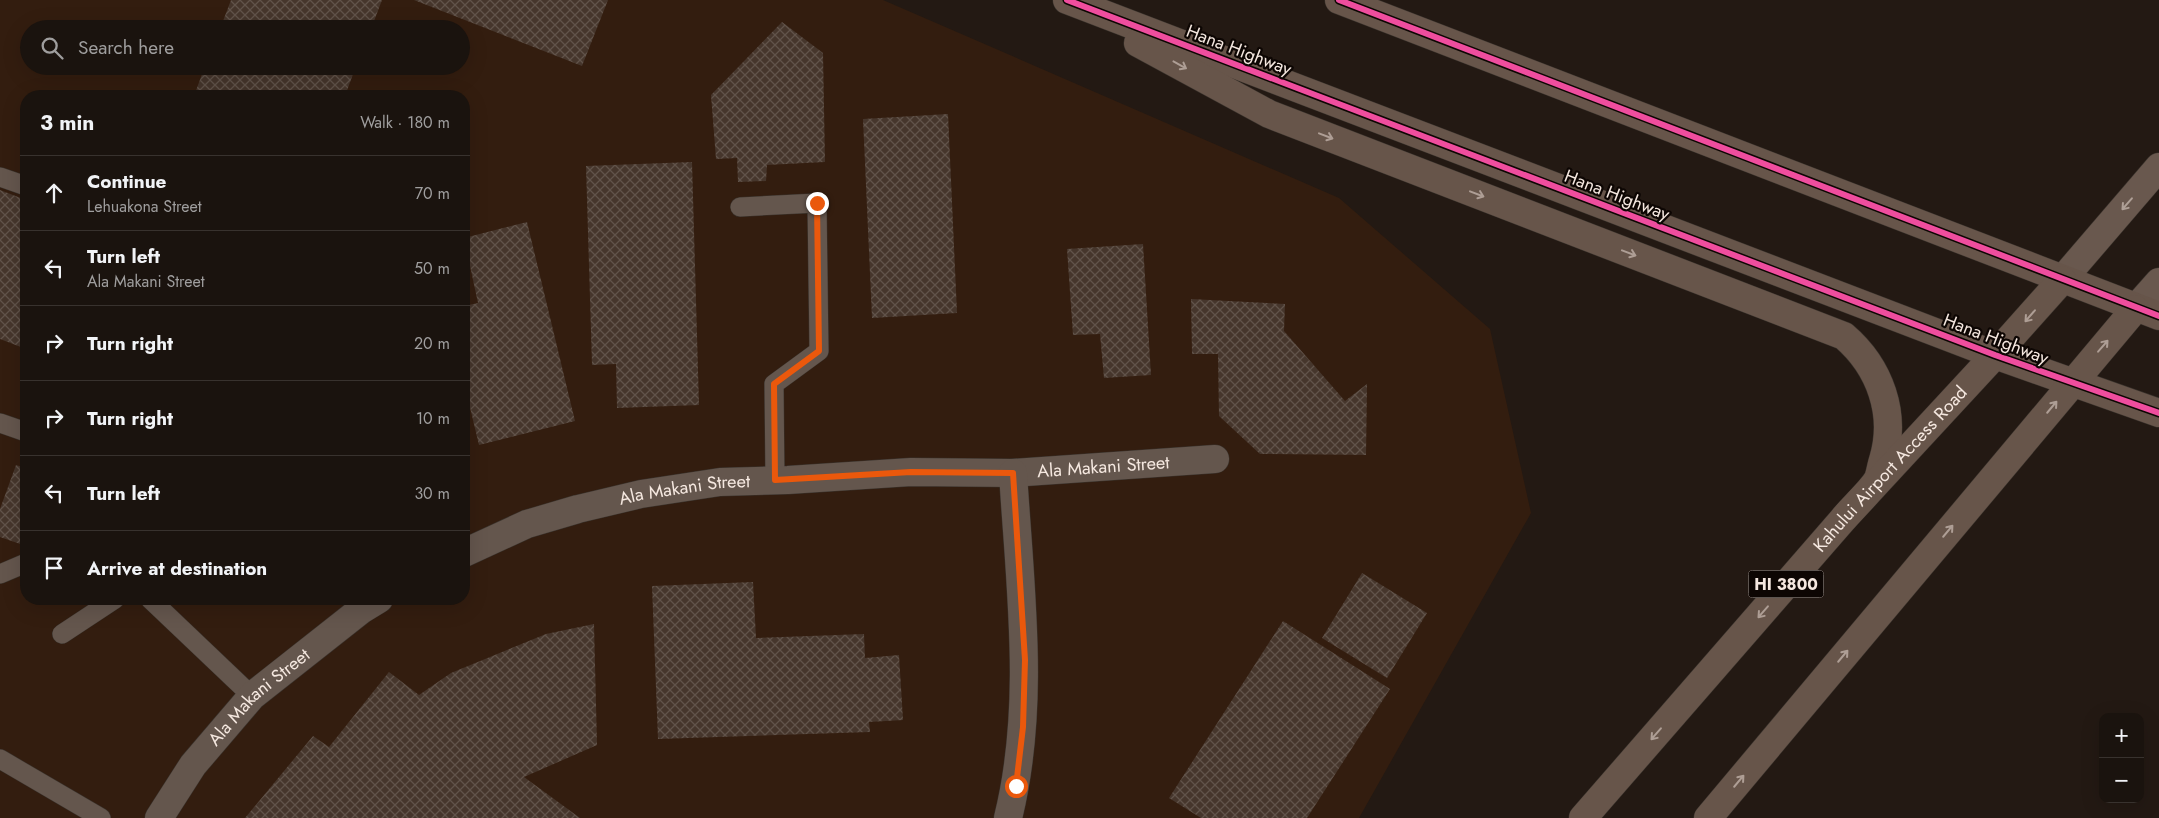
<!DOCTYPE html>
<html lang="en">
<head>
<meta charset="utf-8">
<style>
  :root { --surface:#1a130e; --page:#231c17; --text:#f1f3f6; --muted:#9f9e9e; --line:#38322e }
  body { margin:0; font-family:Jost,sans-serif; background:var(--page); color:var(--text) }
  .controls { position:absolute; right:15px; bottom:15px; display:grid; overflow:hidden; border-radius:10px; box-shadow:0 5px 20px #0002 }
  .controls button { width:45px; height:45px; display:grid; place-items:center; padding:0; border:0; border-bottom:1px solid var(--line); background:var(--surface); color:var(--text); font:25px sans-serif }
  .stop { position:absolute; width:15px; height:15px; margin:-11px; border:4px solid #ea580c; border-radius:50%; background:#fff }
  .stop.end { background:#ea580c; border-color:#fff; box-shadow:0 1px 5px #0008 }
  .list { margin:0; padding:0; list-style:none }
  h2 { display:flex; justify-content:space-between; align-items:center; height:65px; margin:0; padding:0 20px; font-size:21px }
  h2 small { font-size:16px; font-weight:400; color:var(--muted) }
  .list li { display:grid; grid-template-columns:32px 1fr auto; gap:15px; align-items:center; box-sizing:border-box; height:75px; padding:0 20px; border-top:1px solid var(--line) }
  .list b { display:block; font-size:19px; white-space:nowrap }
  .list p { margin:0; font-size:16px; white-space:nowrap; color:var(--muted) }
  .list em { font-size:16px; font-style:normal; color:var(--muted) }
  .icon { flex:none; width:28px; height:28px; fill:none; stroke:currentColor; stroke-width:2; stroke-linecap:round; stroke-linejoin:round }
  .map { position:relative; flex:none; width:2159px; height:818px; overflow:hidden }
  .search { position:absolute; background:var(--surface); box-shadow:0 5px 20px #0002; left:20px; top:20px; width:450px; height:55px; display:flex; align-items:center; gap:12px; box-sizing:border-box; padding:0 18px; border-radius:28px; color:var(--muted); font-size:19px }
  .panel { position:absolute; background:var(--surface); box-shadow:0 5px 20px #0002; left:20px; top:90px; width:450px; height:515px; border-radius:20px }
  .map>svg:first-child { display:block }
  .built { fill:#331d0f; fill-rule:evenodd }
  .building { fill:url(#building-cross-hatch) }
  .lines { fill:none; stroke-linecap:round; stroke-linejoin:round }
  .lane-casing { stroke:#3a332d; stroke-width:20 }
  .street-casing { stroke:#3a332d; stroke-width:29 }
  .secondary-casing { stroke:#3a332d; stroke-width:29 }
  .primary-casing { stroke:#3a332d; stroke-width:29 }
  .lane { stroke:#64564d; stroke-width:19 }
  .street { stroke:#64564d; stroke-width:28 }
  .secondary { stroke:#69584e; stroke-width:28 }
  .primary { stroke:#67554a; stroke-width:28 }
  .cycleway-casing { stroke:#0d0603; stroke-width:9 }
  .cycleway { stroke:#ef4d9e; stroke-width:6 }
  .oneway { stroke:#ae9e95 }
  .oneway2 { stroke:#afa097 }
  .route { stroke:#ea580c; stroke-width:6 }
  .labels { text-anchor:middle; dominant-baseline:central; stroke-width:4.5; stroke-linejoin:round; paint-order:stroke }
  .shield { fill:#0d0603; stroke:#afa49e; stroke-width:1 }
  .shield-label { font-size:16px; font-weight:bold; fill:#f5e8e0 }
  .street-label { font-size:18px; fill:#f5e8e0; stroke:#0d0603 }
</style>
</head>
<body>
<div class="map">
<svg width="2159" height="818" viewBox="0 0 2159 818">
  <defs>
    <pattern id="building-cross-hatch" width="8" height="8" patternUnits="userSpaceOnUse" patternTransform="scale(1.25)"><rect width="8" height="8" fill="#46362c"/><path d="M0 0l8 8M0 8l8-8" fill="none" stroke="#61534a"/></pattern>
  </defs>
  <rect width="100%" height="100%" fill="#231913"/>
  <path class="built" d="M 0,0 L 883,0 L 1339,198 L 1490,329 L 1531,513 L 1359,818 L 0,818 ZM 29,29 L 461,29 L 461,66 L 29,66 ZM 26,96 L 464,96 L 464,599 L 26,599 Z"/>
  <path class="building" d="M 231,0 L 382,0 L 371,29 L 220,29 Z
    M 414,0 L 608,0 L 582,66 Z
    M 782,22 L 823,53 L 825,162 L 767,165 L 766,181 L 738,182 L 737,158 L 716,159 L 711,95 Z
    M 205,66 L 356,66 L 345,96 L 194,96 Z
    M 948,114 L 957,313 L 872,318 L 863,119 Z
    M 692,162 L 699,405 L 617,408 L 616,364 L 592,365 L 586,166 Z
    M 0,190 L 26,200 L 26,349 L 0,339 Z
    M 527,222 L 575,421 L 479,445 L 467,395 L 464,395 L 464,306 L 478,303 L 464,238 Z
    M 1143,244 L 1151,375 L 1104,378 L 1100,334 L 1073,335 L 1067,249 Z
    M 1191,299 L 1285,304 L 1284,331 L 1345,401 L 1367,384 L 1366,455 L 1260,454 L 1219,416 L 1218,354 L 1192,354 Z
    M 16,465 L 26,468 L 26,546 L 0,537 L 0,509 Z
    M 1362,573 L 1427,613 L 1387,678 L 1322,638 Z
    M 753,582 L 756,638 L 864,634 L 865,658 L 899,655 L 903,720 L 869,722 L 870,732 L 658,739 L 652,586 Z
    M 1283,621 L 1390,689 L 1307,818 L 1201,818 L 1169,798 Z
    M 594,624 L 597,745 L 524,777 L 580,818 L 245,818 L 313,736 L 329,747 L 389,672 L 419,695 L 451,673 L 546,634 Z"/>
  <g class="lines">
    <g class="lane-casing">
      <path id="lane" d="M 0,177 L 26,186
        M 740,207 L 817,203 L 819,351 L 774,384 L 775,481
        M 0,423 L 26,432
        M 0,574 L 26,563
        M 150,599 L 252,696
        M 62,634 L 115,599
        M 0,759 L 101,818"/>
    </g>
    <g class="street-casing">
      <g id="street">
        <path id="s1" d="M 464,553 L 527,524 L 578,509 L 641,494 L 720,482 L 788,480 L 911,472 L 1013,473 L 1215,459"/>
        <path id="s2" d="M 159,818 L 193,765 L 252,696 L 361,610 L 379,599"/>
        <path d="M 1008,818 C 1036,705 1020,588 1013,473"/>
      </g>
    </g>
    <g class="secondary-casing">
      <path id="secondary" d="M 2062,280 L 2159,167
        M 2135,309 L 2159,282"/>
    </g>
    <g class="primary-casing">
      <g id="primary">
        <path d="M 1067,0 L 1995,355 L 2159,413"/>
        <path d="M 1339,0 L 2159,316"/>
        <path d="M 1138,43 L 1269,114 L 1844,336 C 1880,367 1897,414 1883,460 C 1881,466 1880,474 1878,479 C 1870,492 1855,505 1845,517"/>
        <path id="s3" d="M 1583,818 L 1845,517 L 1995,355 L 2062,280"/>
        <path d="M 1708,818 L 2135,309"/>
      </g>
    </g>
    <use href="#lane" class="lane"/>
    <use href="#street" class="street"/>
    <use href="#secondary" class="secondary"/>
    <use href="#primary" class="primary"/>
    <g class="cycleway-casing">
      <path id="cycleway" d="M 1067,0 L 1995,355 L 2159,413
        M 1339,0 L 2159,316"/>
    </g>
    <use href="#cycleway" class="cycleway"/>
  </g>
  <defs><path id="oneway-shaft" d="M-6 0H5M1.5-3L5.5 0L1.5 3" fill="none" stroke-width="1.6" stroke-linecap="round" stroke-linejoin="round" transform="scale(1.25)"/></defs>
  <g class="oneway">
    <use href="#oneway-shaft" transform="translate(1180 65) rotate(29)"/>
    <use href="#oneway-shaft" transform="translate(1326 136) rotate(21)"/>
    <use href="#oneway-shaft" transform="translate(1477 194) rotate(21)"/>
    <use href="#oneway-shaft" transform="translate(1629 253) rotate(21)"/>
    <use href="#oneway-shaft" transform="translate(2030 316) rotate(131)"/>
    <use href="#oneway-shaft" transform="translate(2103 346) rotate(-49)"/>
    <use href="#oneway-shaft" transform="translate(2052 407) rotate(-50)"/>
    <use href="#oneway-shaft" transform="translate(1948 531) rotate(-50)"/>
    <use href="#oneway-shaft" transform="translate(1763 612) rotate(131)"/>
    <use href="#oneway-shaft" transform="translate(1843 656) rotate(-50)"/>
    <use href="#oneway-shaft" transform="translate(1656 734) rotate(131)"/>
    <use href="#oneway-shaft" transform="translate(1739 781) rotate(-50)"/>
  </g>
  <use class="oneway2" href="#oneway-shaft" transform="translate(2127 204) rotate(131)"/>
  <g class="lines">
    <path class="route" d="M 817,203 L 819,351 L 774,384 L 775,480 L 911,472 L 1013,473 L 1025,660 L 1023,727 L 1016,786"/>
  </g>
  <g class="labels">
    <rect class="shield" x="1748.5" y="570.5" width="75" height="27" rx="4"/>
    <g class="shield-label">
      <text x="1786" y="584">HI 3800</text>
    </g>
    <g class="street-label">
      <text transform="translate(1239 50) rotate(21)">Hana Highway</text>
      <text transform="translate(1617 195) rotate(21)">Hana Highway</text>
      <text transform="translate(1996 339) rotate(21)">Hana Highway</text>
      <text stroke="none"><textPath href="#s1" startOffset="651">Ala Makani Street</textPath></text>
      <text stroke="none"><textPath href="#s3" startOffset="465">Kahului Airport Access Road</textPath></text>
      <text stroke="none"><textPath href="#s1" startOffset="231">Ala Makani Street</textPath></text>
      <text stroke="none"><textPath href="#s2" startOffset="158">Ala Makani Street</textPath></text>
    </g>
  </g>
</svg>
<div class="controls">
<button>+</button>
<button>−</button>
</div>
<div class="stop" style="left:1016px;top:786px"></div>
<div class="stop end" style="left:817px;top:203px"></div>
<div class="search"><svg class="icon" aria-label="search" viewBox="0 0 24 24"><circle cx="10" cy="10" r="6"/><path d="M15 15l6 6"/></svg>Search here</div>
<section class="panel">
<h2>3 min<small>Walk · 180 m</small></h2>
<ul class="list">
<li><svg class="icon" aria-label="ahead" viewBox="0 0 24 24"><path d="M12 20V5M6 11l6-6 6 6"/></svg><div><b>Continue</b><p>Lehuakona Street</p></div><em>70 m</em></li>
<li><svg class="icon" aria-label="left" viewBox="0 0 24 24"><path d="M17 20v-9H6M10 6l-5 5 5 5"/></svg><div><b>Turn left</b><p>Ala Makani Street</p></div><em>50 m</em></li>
<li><svg class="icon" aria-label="right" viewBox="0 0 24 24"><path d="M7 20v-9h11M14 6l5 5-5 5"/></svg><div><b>Turn right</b></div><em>20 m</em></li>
<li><svg class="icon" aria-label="right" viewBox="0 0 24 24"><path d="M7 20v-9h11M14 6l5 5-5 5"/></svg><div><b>Turn right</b></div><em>10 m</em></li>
<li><svg class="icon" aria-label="left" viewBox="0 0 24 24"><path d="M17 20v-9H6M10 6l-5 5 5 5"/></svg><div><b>Turn left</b></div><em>30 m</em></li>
<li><svg class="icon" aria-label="arrive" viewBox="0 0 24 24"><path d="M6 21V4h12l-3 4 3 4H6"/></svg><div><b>Arrive at destination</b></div></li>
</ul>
</section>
</div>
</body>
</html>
